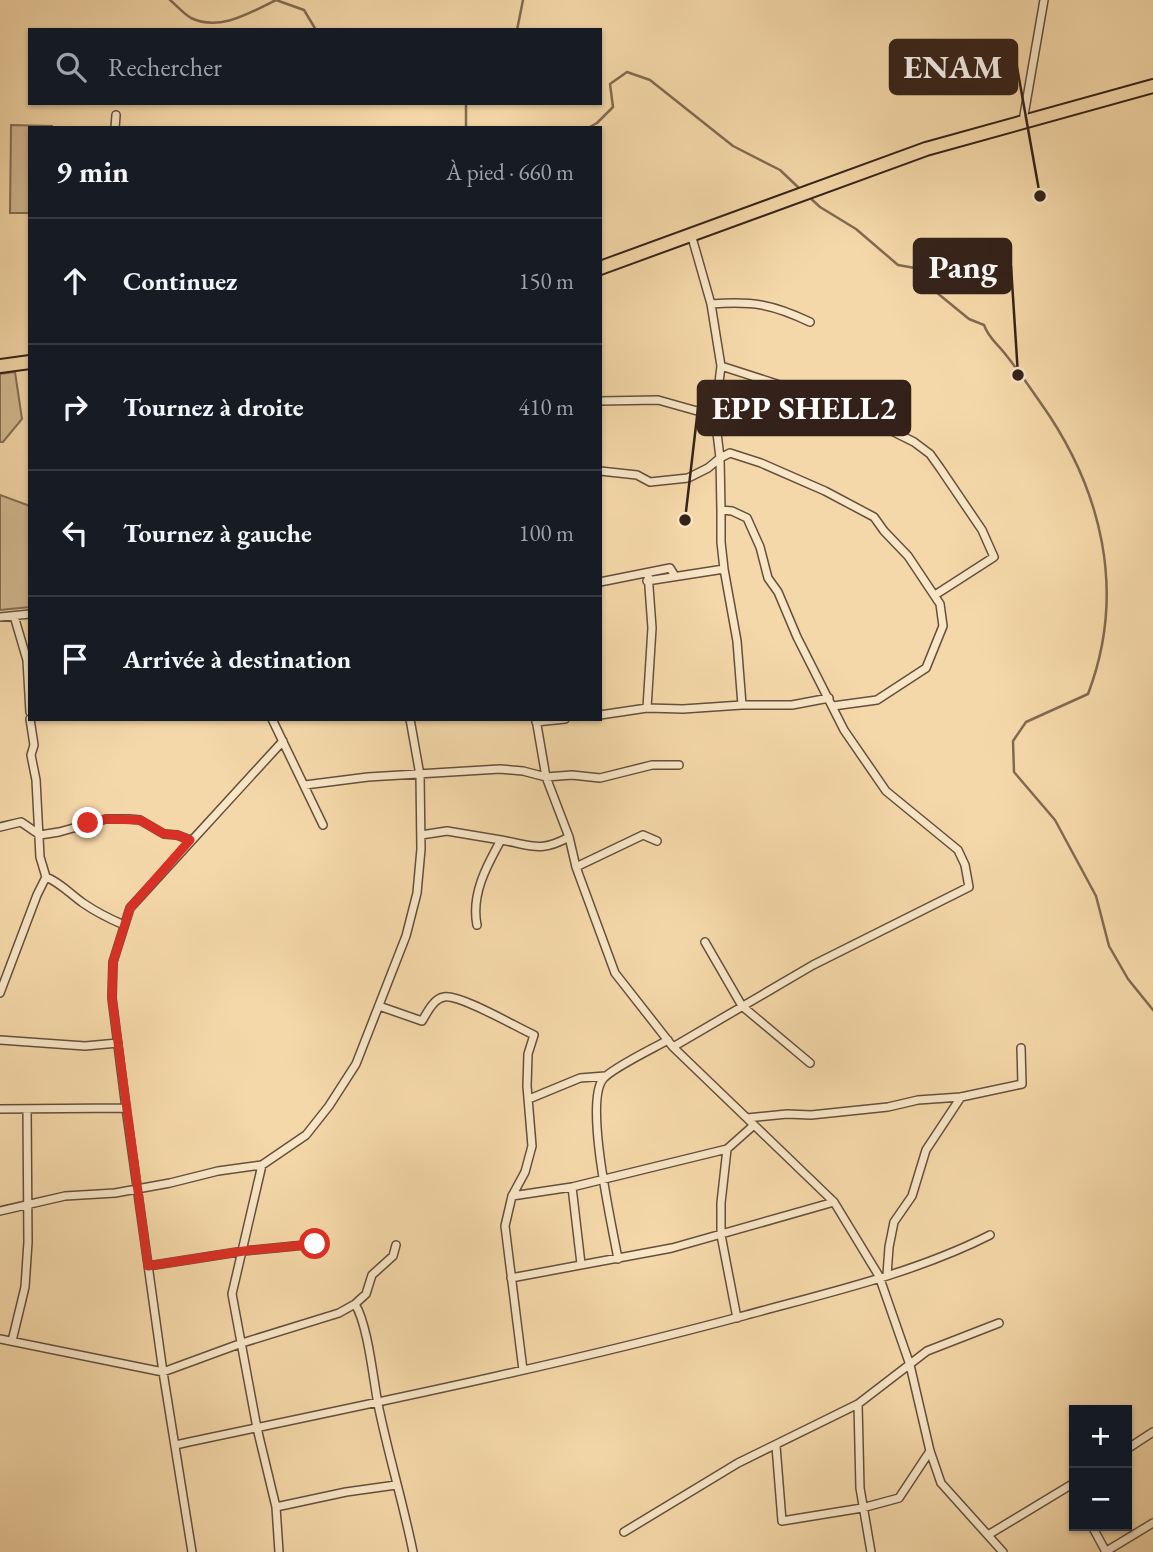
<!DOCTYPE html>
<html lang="fr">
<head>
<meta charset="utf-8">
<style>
  :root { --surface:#171b24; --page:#20242c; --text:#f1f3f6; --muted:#9ea1a6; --line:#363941 }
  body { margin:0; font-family:"EB Garamond",serif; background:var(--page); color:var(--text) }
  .controls { position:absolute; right:21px; bottom:21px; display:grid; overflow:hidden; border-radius:0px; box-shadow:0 2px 5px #0004 }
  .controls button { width:63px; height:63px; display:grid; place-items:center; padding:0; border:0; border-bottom:2px solid var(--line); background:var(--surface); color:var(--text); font:35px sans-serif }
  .stop { position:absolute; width:21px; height:21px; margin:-16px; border:5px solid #d93025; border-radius:50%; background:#fff }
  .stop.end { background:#d93025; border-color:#fff; box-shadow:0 2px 7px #0008 }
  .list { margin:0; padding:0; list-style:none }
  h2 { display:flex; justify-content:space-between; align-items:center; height:91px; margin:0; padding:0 28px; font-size:30px }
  h2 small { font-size:23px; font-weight:400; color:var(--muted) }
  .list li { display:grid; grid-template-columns:46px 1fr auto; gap:21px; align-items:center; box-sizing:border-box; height:126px; padding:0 28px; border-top:2px solid var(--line) }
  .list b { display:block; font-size:26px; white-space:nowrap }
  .list em { font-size:23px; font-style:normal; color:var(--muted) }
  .icon { flex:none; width:38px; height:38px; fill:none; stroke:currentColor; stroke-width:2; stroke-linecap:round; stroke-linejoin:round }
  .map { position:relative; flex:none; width:1153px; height:1552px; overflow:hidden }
  .search { position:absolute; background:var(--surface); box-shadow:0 2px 5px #0004; left:28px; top:28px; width:574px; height:77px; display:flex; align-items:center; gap:18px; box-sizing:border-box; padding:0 24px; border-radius:0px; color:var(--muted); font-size:26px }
  .panel { position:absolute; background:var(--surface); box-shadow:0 2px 5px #0004; left:28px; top:126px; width:574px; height:595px; border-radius:0px }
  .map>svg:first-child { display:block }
  .green { fill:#d4b991; stroke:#846e56; stroke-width:2 }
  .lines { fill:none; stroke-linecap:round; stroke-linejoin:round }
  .stream { stroke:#806a52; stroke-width:2.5 }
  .minor-casing { stroke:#64503e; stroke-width:10 }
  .trunk-casing { stroke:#34221a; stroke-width:16 }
  .minor { stroke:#f8e6c7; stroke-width:7 }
  .trunk { stroke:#f5d8a9; stroke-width:12 }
  .route { stroke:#d93025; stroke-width:9 }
  .leader { fill:none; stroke:#34221a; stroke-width:2.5 }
  .callout-dot { fill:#34221a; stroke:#f8e6c7; stroke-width:2.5 }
  .callout { fill:#34221a; stroke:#34221a; stroke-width:2.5 }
  .callout-label { font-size:33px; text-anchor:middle; font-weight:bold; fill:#fff }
</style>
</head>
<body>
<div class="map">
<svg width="1153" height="1552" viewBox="0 0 1153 1552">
  <rect width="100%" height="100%" fill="#f5d8a9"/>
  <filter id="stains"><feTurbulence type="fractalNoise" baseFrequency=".00286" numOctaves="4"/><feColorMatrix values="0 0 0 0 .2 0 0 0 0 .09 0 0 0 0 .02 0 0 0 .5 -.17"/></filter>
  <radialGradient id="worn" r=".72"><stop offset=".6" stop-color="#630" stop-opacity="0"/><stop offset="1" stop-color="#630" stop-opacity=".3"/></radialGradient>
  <path class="green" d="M 11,125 L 52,126 L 52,128 L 30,128 L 30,213 L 10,213 Z
    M 15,372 L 22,419 L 3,442 L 0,442 L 0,374 Z
    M 0,495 L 30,506 L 30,607 L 0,610 Z"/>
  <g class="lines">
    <path class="stream" d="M 170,0 C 176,5 184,14 191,18 C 220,32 251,12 276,0 L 304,10 L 316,30
      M 517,30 L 523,0
      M 466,103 L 466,128
      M 588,128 L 597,123 L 613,107 L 610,84 L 627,72 L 650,80 L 733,146 L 780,170 L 800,189
      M 808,196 L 820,207 L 856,229 L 898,265 L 915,268 L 936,292 L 969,319 L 984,325 C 989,339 998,344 1006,355 C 1018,370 1029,386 1040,402 C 1102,489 1127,592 1088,694 L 1026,722 L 1013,741 L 1014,772 L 1055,820 L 1096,896 L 1109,946 L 1128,979 L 1153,1010"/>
    <g class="minor-casing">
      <path id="minor" d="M 1023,121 L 1044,0
        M 115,128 L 116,115
        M 711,304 C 753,301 772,304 810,322
        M 721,366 L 783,386 L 795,395 L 833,413 L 882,426 L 914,442 L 930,454 L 940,468 L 982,530 L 994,557 L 935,595
        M 600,401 L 658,400 L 715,416
        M 600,471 L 637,475 L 650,482 L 688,478 L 708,468 L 720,458 L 730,453 L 761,463 L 825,491 L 874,517 L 884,531 L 908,556 L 940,604 L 943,626 L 926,668 L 877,700 L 833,706
        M 721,510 L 721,542 L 724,569
        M 647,581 L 724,569 L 737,641 L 742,705 L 792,705 L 829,698
        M 600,582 L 670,568 L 675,576
        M 14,616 L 27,660 L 30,712
        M 0,617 L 30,614
        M 647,708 L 652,628 L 648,573
        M 600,715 L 647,708 L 683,709 L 742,705
        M 272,719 L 323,825
        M 536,719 L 546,777 L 569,837 L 576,867 L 615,973 L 673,1047 L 834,1202 L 879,1276 L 910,1365 L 930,1451 L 941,1483 L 1003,1552
        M 536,722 L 565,719
        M 305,785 L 368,777 L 500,769 L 523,771 L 546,777 L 572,775 L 600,778 L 652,765 L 679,765
        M 0,827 L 21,822 L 40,835 L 59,832 L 106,819 L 129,819 L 140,820 L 164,834 L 177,835 L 190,840
        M 421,835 L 447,831 L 501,840
        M 576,867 L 643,835 L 657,841
        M 46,877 C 61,883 70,894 83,903 C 96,912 110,919 124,925
        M 477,925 C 471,895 486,867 501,840 C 531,845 540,853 569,837
        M 705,942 L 742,1006 L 810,1063
        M 0,993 L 37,895 L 46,877 L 40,857 L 36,780 L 31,755 L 34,745 L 30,719
        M 379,1006 L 422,1021 C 427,1013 433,999 444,997 C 460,994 516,1027 534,1035 L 528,1054 L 527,1086 L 532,1146 L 525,1172 L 512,1196 L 505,1226 L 523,1370
        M 0,1040 L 85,1046 L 118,1043
        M 673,1047 L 813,965 L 969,887 L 965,865 L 958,850 L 886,791 L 844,730 L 797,637 L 778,592 L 768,578 L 760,547 L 747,518 L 732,511 L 721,510 L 720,458 L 715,416 L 721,366 L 711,304 L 691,234
        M 529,1099 L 580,1078 L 605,1076
        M 0,1109 L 126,1108
        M 747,1118 L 787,1114 L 811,1115 L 888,1107 L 918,1100 L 961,1097 L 1022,1084 L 1021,1048
        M 727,1149 L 721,1203 L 721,1235 L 737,1318
        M 262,1165 L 232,1294 L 257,1428 L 276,1507 L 279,1552
        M 572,1187 L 581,1264
        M 512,1196 L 572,1187 L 727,1149 L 754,1125
        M 0,1211 L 65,1196 L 115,1193 L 170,1183 L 218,1171 L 262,1165 L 306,1135 L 329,1106 L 356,1064 L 406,936 L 417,893 L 421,849 L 420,775 L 410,719
        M 618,1259 C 612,1225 584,1103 603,1079 C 612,1068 654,1048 668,1040
        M 148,1266 L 244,1251 L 315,1244
        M 887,1275 L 889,1247 L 894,1222 L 912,1196 L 926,1150 L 961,1097
        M 511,1278 L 672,1248 L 834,1202
        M 355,1304 C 368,1325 373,1378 378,1404 C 388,1454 403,1502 413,1552
        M 0,1339 L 163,1372 L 242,1343 L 339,1313 L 355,1304 L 366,1294 L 372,1275 L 393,1256 L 396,1245
        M 12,1341 L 25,1287 L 28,1242 L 27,1109
        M 858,1404 L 860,1488 L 871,1552
        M 175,1445 C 364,1405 553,1367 739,1317 C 823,1294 913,1274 990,1235
        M 776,1446 L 782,1521 L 862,1508 L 899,1498 L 930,1451
        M 1127,1449 L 1153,1432
        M 276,1507 L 346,1492 L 396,1485
        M 1092,1526 L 1106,1552
        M 624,1532 L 738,1463 L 858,1404 L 927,1351 L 999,1323
        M 988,1535 L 1074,1483
        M 192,1552 L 163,1372 L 126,1108 L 112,998 L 113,962 L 130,908 L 283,741
        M 1105,1552 L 1153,1523"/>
    </g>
    <g class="trunk-casing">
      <path id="trunk" d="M 600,268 L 926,149 L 1153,86
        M 0,366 L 30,362"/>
    </g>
    <use href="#minor" class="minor"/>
    <use href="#trunk" class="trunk"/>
  </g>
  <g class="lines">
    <path class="route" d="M 88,823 L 106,819 L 140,820 L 164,834 L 177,835 L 190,840 L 130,908 L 113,962 L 112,998 L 148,1266 L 244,1251 L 315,1244"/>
  </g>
  <path class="leader" d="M1040 196L1017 67M1018 375L1011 266M685 520L698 408"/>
  <g class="callout-dot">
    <circle cx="1040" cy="196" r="7"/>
    <circle cx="1018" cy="375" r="7"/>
    <circle cx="685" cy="520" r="7"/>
  </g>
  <g class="callout">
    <rect x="890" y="40" width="127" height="54" rx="7"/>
    <rect x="914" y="239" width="97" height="54" rx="7"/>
    <rect x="698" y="381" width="212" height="54" rx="7"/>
  </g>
  <g class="callout-label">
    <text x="953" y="78">ENAM</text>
    <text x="963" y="278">Pang</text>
    <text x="804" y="419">EPP SHELL2</text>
  </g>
  <rect width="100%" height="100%" filter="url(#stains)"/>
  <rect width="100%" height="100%" fill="url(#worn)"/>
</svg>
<div class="controls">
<button>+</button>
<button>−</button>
</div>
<div class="stop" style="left:315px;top:1244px"></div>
<div class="stop end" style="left:88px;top:823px"></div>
<div class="search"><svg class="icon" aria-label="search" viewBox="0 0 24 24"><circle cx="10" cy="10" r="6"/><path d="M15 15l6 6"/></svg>Rechercher</div>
<section class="panel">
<h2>9 min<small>À pied · 660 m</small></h2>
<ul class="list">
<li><svg class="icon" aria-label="ahead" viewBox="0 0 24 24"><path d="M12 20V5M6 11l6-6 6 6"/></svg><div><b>Continuez</b></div><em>150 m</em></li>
<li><svg class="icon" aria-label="right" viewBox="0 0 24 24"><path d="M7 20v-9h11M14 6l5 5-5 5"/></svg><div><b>Tournez à droite</b></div><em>410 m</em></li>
<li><svg class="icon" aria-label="left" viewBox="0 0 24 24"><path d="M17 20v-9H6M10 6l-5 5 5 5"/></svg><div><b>Tournez à gauche</b></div><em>100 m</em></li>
<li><svg class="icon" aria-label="arrive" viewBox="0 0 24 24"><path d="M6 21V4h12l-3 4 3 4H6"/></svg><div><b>Arrivée à destination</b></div></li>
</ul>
</section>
</div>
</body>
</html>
